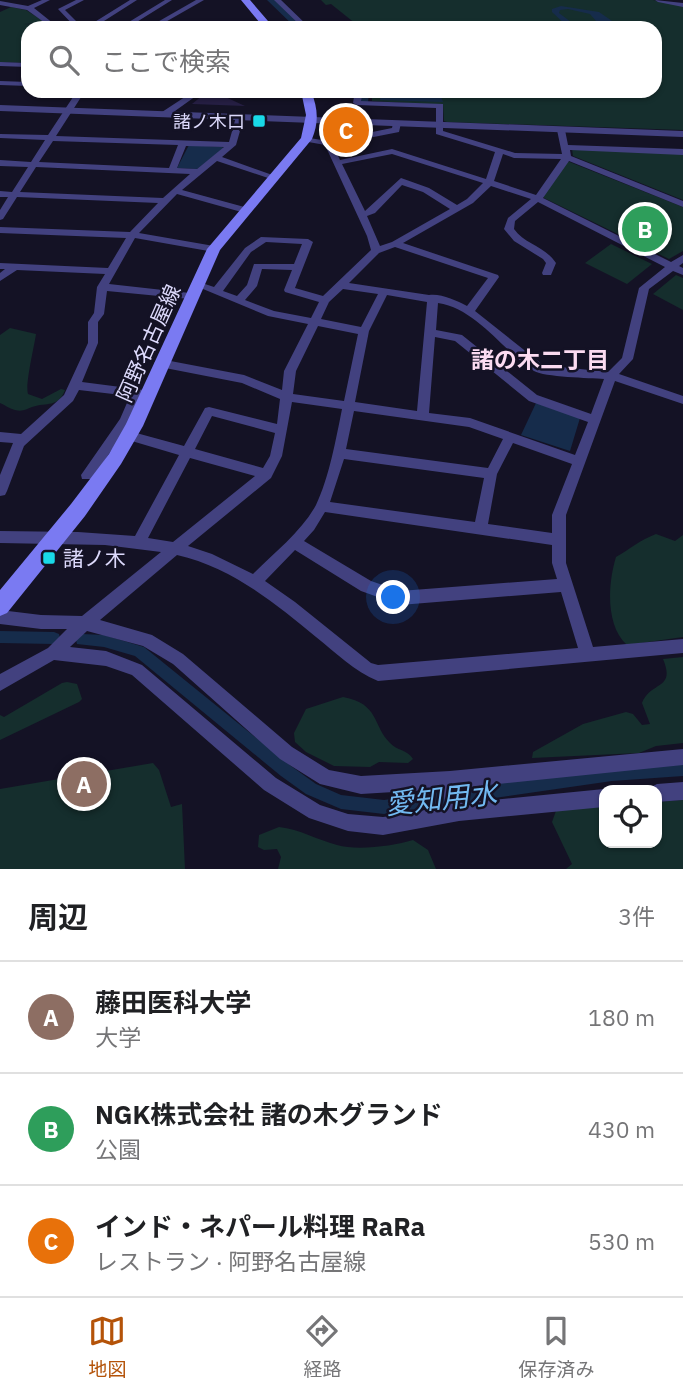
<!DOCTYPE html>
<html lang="ja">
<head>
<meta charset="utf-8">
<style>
  :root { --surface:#fff; --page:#f2f2f2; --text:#202124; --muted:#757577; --line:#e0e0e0; --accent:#b45309 }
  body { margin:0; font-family:"IBM Plex Sans","Noto Sans JP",sans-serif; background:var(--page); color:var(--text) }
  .controls { position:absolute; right:21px; bottom:21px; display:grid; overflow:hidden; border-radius:14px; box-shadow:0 2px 5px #0004 }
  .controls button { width:63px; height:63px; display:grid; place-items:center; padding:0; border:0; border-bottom:2px solid var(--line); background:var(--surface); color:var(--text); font:35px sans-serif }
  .you { position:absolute; left:394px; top:598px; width:24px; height:24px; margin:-18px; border:5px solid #fff; border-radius:50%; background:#1a73e8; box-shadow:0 0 0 10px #1a73e833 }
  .badge { display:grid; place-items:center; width:46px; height:46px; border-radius:50%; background:var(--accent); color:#fff; font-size:23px; font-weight:700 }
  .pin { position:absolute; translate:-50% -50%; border:4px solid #fff; box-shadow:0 2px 7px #0006 }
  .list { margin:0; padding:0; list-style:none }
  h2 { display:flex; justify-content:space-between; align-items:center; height:91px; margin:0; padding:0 28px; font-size:30px }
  h2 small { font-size:23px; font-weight:400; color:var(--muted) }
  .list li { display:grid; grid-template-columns:46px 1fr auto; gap:21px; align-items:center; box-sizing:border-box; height:112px; padding:0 28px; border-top:2px solid var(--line) }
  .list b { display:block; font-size:26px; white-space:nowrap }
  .list p { margin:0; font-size:23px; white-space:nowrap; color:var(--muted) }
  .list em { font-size:23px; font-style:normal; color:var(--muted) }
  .icon { flex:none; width:38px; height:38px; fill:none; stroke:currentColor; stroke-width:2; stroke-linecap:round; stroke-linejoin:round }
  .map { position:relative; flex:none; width:683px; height:869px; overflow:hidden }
  .search { position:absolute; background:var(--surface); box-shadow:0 2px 5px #0004; left:21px; right:21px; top:21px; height:77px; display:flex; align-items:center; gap:18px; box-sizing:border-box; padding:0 24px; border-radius:21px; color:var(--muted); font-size:26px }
  .sheet { height:427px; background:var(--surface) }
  nav { display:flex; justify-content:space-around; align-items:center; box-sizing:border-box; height:98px; border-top:2px solid var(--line); background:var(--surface); font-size:19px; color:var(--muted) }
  nav a { display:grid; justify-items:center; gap:4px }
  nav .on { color:var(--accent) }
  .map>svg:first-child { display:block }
  .green { fill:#152e2d }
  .water { fill:#162c4b; fill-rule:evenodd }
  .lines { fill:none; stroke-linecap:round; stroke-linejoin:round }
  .canal { fill:#162c4b; fill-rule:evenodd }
  .river { fill:#162c4b; fill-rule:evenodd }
  .building { fill:#261f44 }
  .minor { fill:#42417f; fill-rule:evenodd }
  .tertiary { fill:#42417f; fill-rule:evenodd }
  .secondary { fill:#7a7af2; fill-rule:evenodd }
  .poi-dot { fill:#19d9e8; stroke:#141225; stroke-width:2.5 }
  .labels { text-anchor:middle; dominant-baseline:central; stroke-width:5; stroke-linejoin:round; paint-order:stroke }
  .far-poi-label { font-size:18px; fill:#dcd9fb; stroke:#141225; text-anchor:end }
  .street-label { font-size:21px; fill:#dcd9fb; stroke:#141225 }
  .poi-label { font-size:21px; fill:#dcd9fb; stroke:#141225; text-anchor:start }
  .neighbourhood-label { font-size:23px; font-weight:bold; fill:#fbdbf1; stroke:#141225 }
  .near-water-label { font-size:28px; font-style:italic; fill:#72b9f1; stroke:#141225 }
</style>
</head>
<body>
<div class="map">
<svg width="683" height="869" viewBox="0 0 683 869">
  <rect width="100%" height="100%" fill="#141225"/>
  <path class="green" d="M 321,0 L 653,0 L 683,6 L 683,130 L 447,122 L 444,121 L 443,105 L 372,101 L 372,91 L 655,91 L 655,28 L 361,28 L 331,4 L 326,5 Z
    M 11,7 L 26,10 L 46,23 L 23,24 L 47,25 L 51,28 L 28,28 L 28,63 L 0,62 L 0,12 Z
    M 572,149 L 683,153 L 683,200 L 573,156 Z
    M 567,161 L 683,207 L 683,251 L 669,259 L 544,198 L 543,196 Z
    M 611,244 L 652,264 L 627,284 L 585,263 Z
    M 676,275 L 683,278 L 683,310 L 653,294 Z
    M 10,328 L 36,334 C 34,348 25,384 28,394 L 42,399 L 61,389 L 65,390 C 58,408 47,402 32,407 C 26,409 23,412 15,410 C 10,409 5,405 0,403 L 0,335 Z
    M 656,534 L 675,541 L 683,535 L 683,637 L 627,645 C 605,625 608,583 616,557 C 630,549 640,540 656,534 Z
    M 683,657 L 683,743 L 656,746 L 639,753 L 532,758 L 533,752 L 583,724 L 626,712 L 633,714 L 642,725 L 650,724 L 642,703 C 651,681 676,690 663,659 Z
    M 67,682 L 77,684 L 82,699 L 79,702 L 0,740 L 0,715 L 4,717 L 62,683 Z
    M 343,697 C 380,704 372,725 390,743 C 397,751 407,749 413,759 L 408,763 L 379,762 L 370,767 L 334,766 L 306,752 L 295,742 L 294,733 L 306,709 Z
    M 153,763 L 159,770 L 171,807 L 182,804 L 185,869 L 0,869 L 0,789 Z
    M 683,800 L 683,869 L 566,869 L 572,864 L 552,822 L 557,808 L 604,805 L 604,843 L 657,843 L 657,802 Z
    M 279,827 C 300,829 317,840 337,845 C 357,851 393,846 413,840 L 428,850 L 436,869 L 278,869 L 281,857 L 277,849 L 264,850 L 258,847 L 259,835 Z"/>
  <path class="water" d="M 561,6 L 599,12 L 615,23 L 609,28 L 569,28 L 552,12 L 552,9 ZM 568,9 L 590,14 L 596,21 L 589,26 L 575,25 L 559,13 L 560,10 Z
    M 382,91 L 439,91 L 443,102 L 380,100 Z
    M 189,145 L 222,147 L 224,148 L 197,169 L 177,168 Z
    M 536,403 L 580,418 L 570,451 L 521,435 Z"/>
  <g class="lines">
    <path class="canal" d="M 0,631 L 54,632 L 59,634 L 60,638 L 59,642 L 54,644 L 0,643 Z
      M 82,634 L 104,635 L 144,647 L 291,766 L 316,784 L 341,795 L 384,800 L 612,767 L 683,762 L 683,776 L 612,781 L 384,814 L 341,809 L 306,794 L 281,776 L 135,656 L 104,647 L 77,644 L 76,640 L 77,636 Z"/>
    <path class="river" d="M 267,0 L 276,0 L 306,28 L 296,28 Z
      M 359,91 L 369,91 L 368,103 L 360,103 Z"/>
  </g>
  <path class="building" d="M 203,95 L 221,95 L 245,106 L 192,104 Z"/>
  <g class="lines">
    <path class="minor" d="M 42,0 L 50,0 L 34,8 L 59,28 L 52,28 L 27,10 L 0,5 L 0,1 L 28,6 Z
      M 76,0 L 84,0 L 65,10 L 83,28 L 76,28 L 58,9 Z
      M 130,0 L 137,0 L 93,28 L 85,28 Z
      M 165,0 L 172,0 L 127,28 L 119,28 Z
      M 196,0 L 204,0 L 155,28 L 147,28 Z
      M 274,0 L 281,0 L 310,28 L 303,28 Z
      M 655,0 L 683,3 L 683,7 L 658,2 Z
      M 0,62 L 28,63 L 28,67 L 0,66 Z
      M 0,81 L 28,82 L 28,86 L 0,85 Z
      M 77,91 L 85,91 L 56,136 L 229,142 L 236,117 L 240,115 L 244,117 L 236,145 L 222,157 L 278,177 L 271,179 L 217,161 L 182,190 L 248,208 L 248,212 L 245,213 L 177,194 L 139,233 L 214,246 L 219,249 L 214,252 L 135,238 L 109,284 L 190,293 L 195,296 L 190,299 L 107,291 L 104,314 L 98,322 L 98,343 L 82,382 L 144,390 L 150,394 L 148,397 L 141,398 L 129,424 L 92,479 L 82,479 L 81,475 L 120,419 L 130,396 L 79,390 L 73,401 L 24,446 L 7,491 L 5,495 L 0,496 L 0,475 L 13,443 L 0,442 L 0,432 L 21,434 L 64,395 L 88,343 L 88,322 L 94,313 L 97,287 L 105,274 L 17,270 L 0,281 L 0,273 L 5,269 L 0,269 L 0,263 L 108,268 L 126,238 L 0,233 L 0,227 L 130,232 L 158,203 L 17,197 L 3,219 L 0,220 L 0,210 L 8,197 L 0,197 L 0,191 L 12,192 L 28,167 L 0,166 L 0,160 L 31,162 L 45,140 L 0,138 L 0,134 L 48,135 ZM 53,141 L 178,145 L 169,168 L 39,162 ZM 186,146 L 224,147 L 197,169 L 177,168 ZM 36,167 L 190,174 L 163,198 L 20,192 Z
      M 115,91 L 152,91 L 144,96 L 119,93 Z
      M 194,91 L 203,91 L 168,116 L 162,116 L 162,112 Z
      M 355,91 L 363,91 L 361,101 L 443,104 L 443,131 L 515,153 L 562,154 L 557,130 L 561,128 L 565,130 L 568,145 L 683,149 L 683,155 L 570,150 L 571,156 L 683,201 L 683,207 L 569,161 L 543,198 L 671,262 L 683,255 L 683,263 L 679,266 L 683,268 L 683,275 L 673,271 L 649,289 L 633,359 L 619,374 L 683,396 L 683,404 L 615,381 L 566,515 L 566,563 L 593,647 L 683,639 L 683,653 L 378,681 C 354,671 336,653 316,637 C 275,603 231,567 177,555 L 100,620 L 152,635 L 183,654 L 292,747 L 329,770 L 361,776 L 450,771 L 683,749 L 683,765 L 460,788 L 462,803 L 604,789 L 606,790 L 604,790 L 604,807 L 459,821 L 383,835 L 348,831 L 309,818 L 264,790 L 132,675 L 106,666 L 54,660 L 0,691 L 0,674 L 48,648 L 67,629 L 41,629 L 0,624 L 0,610 L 41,615 L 82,616 L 161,552 L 105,545 L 0,543 L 0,531 L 78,532 L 135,536 L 179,455 L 125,439 L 123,436 L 125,433 L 129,431 L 184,446 L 205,408 L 209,407 L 277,424 L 280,399 L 242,383 L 160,367 L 154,363 L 160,359 L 244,375 L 282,390 L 284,371 L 308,324 L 268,316 L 191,284 L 196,281 L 214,287 L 245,248 L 261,237 L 308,239 L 313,242 L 295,288 L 323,296 L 371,250 L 367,236 L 325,145 L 303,141 L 303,137 L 328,141 L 392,128 L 393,123 L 397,121 L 401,123 L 399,132 L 333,145 L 340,160 L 392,149 L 486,179 L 495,152 L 436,134 L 436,108 L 357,105 L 353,103 ZM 392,154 L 483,183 L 467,199 L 457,205 L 429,188 L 401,178 L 365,211 L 342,164 ZM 503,154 L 514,158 L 561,159 L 536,195 L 494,181 ZM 402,185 L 423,192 L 450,209 L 392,242 L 380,246 L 367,216 L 375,213 ZM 491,186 L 531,199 L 508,218 L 504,229 L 514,241 L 543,259 L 546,263 L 542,273 L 543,275 L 551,275 L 556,263 C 544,245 525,245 514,229 L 515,221 L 538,202 L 665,267 L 639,288 L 622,358 L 608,372 L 543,365 L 475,311 L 499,277 L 498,275 L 403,243 L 473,203 ZM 266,242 L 302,244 L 294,264 L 254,264 L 247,285 L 237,296 L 223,291 L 251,252 ZM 395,247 L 488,278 L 467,306 C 456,300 440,293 429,295 L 349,283 L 379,253 ZM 262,269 L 292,270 L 284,290 L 285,292 L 319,302 L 311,318 L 274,311 L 245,300 L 257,286 ZM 343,289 L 378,294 L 361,327 L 321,319 L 329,302 ZM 387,295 L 427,302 L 417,411 L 355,402 L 369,331 ZM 438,303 C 477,309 502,350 534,371 C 544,377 590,378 604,379 L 591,414 L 537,395 L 462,335 L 436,330 ZM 318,326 L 358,334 L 344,401 L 293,394 L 296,371 ZM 435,337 L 455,341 L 529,401 L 588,422 L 575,455 L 470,418 L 429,413 ZM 292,402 L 342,409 C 336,439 329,478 316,505 C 302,531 274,553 253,574 L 212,554 L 188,546 L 271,478 L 282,456 ZM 354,411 L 469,427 L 503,439 L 488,468 L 346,449 ZM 212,416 L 275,433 L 270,456 L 263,468 L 195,449 ZM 513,443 L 572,464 L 552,515 L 552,533 L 488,524 L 497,474 ZM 190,458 L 255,476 L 173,542 L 148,538 ZM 344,459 L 484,478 L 475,522 L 330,502 ZM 325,512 L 552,545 L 552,563 L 557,579 L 400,591 L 371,581 L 304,541 L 314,530 ZM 295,550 L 361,591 L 400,605 L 561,592 L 578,648 L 378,665 L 371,663 L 295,602 L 265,581 ZM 87,631 L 143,646 L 173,664 L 280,759 L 320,784 L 361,794 L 443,789 L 445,805 L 408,814 L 383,817 L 348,814 L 320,805 L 276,778 L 142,665 L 106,651 L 70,647 Z
      M 683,782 L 683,800 L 657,802 L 657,790 L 650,790 L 651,787 L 657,784 Z"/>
    <path class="tertiary" d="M 0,105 L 683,131 L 683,137 L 0,111 Z"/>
    <path class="secondary" d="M 241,0 L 250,0 L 274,28 L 264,28 Z
      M 301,91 L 311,91 C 318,108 319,122 312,139 L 220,250 L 143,426 L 121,464 L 85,516 L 7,613 L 0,616 L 0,590 L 71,504 L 109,454 L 126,424 L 207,249 L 301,138 L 306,115 Z"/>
  </g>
  <g class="poi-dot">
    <rect x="252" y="114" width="14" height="14" rx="3.5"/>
    <rect x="42" y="551" width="14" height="14" rx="3.5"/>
  </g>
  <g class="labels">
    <g class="far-poi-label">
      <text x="245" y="121">諸ノ木口</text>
    </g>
    <g class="street-label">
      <text transform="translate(148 343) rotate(-66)">阿野名古屋線</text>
    </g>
    <g class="poi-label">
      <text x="63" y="558">諸ノ木</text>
    </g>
    <g class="neighbourhood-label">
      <text x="540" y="359">諸の木二丁目</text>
    </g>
    <g class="near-water-label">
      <text transform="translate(441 798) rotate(-6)">愛知用水</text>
    </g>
  </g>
</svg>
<div class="controls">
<button><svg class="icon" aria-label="locate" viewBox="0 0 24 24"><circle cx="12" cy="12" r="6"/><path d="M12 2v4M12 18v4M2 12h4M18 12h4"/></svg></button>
</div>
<div class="you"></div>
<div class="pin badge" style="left:84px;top:784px;background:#8d6e63">A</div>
<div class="pin badge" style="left:645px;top:229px;background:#2e9e5b">B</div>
<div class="pin badge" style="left:346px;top:130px;background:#e8710a">C</div>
<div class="search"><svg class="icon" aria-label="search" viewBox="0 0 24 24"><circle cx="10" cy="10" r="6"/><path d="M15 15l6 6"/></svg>ここで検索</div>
</div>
<section class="sheet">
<h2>周辺<small>3件</small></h2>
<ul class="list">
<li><span class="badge" style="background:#8d6e63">A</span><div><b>藤田医科大学</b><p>大学</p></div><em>180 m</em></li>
<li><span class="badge" style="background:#2e9e5b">B</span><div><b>NGK株式会社 諸の木グランド</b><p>公園</p></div><em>430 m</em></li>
<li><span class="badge" style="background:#e8710a">C</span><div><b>インド・ネパール料理 RaRa</b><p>レストラン · 阿野名古屋線</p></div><em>530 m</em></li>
</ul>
</section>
<nav>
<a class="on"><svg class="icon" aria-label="map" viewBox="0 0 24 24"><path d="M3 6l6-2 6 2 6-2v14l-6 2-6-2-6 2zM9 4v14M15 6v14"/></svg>地図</a>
<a><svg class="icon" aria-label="directions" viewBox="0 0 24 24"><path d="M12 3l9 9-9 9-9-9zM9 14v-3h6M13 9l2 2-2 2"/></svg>経路</a>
<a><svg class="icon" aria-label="saved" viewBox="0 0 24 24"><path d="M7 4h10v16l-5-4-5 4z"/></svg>保存済み</a>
</nav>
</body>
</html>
